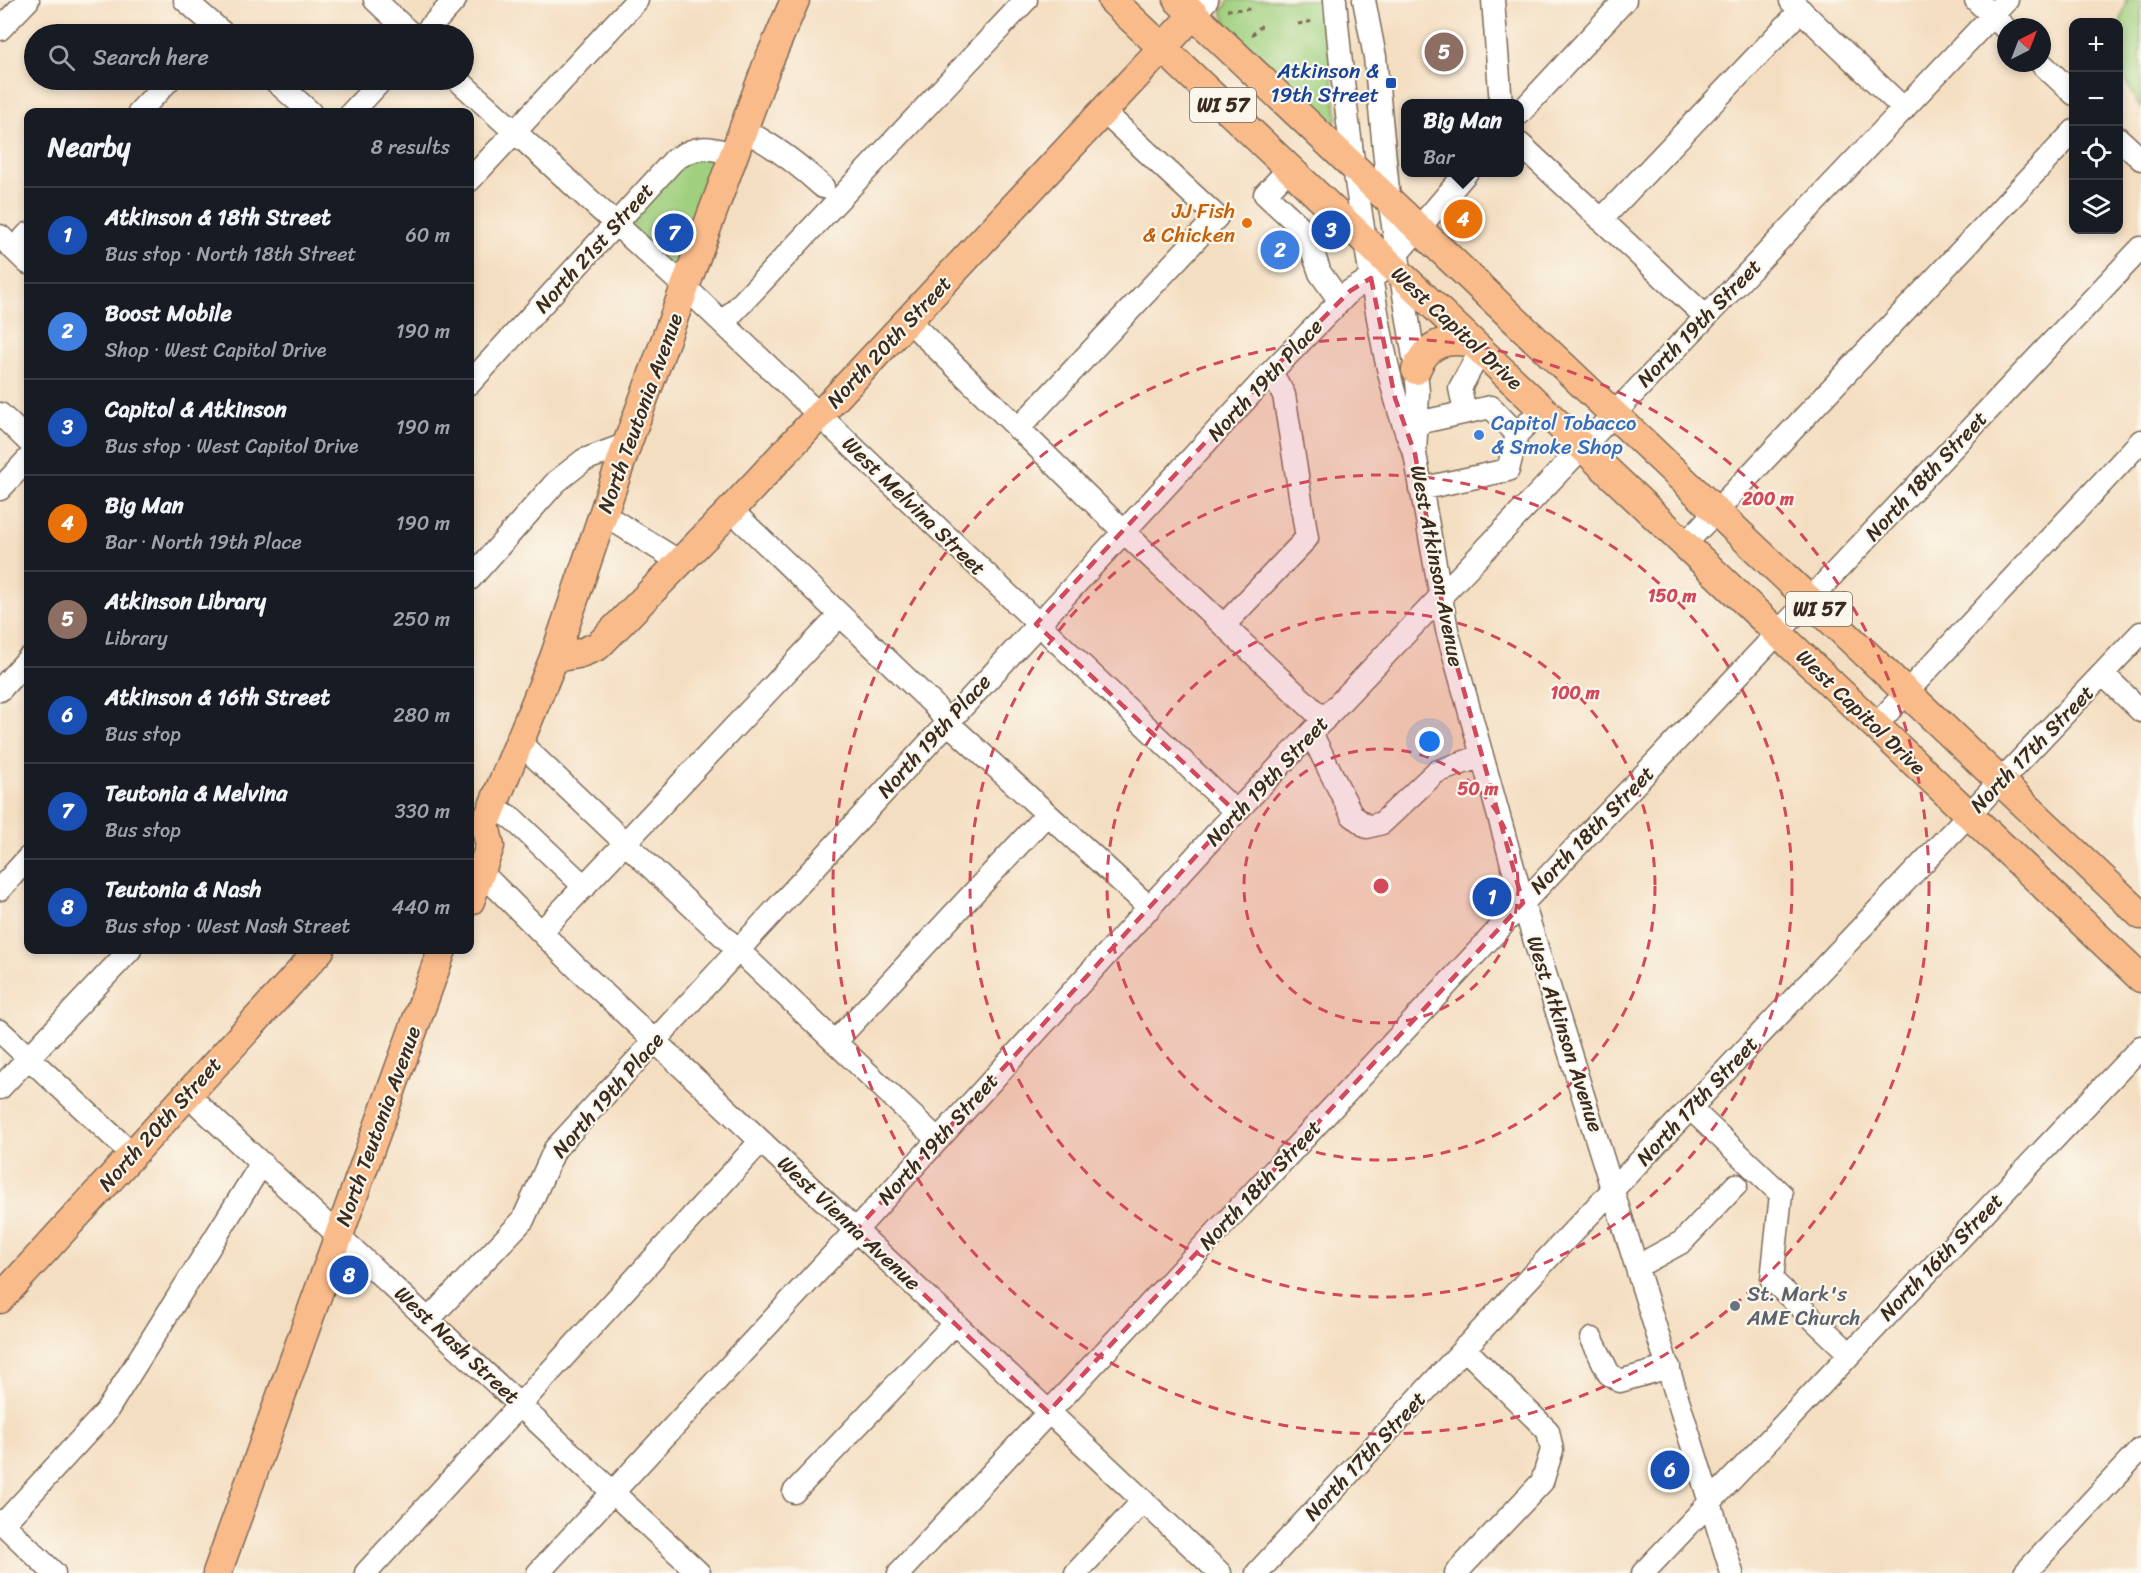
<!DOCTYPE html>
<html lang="en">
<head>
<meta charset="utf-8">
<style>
  :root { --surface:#171b24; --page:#242831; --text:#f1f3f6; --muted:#9ea1a6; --line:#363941; --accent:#1a73e8 }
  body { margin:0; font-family:Sriracha,sans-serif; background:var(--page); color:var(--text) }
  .controls { position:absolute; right:18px; top:18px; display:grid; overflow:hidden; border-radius:12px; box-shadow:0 3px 9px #0003 }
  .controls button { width:54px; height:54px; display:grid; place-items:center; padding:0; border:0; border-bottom:2px solid var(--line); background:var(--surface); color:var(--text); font:30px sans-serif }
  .compass { position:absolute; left:1997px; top:18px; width:54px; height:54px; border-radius:50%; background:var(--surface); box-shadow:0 3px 9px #0003; rotate:42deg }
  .you { position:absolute; left:1430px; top:742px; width:21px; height:21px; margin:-15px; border:4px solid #fff; border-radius:50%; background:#1a73e8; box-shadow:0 0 0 9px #1a73e833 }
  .badge { display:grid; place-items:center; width:39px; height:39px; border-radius:50%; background:var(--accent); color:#fff; font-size:20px; font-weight:700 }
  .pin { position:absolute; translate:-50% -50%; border:3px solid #fff; box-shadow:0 2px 6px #0006 }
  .popup { position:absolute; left:1401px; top:99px; width:123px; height:78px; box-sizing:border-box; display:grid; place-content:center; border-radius:12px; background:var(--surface); filter:drop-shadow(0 2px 4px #0005); font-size:20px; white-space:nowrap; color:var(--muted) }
  .popup b { font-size:22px; color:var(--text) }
  .popup::after { content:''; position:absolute; left:50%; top:100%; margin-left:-12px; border:12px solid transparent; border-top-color:var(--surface) }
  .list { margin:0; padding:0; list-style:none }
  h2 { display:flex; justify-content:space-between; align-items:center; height:78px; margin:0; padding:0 24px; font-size:26px }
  h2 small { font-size:20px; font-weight:400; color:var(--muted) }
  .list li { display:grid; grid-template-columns:39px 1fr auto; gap:18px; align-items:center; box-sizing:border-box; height:96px; padding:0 24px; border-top:2px solid var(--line) }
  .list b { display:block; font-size:22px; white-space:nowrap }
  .list p { margin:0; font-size:20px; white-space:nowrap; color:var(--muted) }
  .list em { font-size:20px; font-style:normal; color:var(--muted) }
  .icon { flex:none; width:33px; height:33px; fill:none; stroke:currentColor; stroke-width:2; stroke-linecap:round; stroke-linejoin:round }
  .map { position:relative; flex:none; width:2141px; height:1573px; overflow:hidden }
  .search { position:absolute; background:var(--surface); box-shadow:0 3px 9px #0003; left:24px; top:24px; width:450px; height:66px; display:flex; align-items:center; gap:15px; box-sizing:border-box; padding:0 21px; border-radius:33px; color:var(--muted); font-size:22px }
  .panel { position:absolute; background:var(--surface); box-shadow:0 3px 9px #0003; left:24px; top:108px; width:450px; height:846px; border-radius:12px }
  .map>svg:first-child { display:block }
  .green { fill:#a0d07f; stroke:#6e7d4e; stroke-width:1.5 }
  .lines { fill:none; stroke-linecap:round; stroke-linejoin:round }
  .minor-casing { stroke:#7c6957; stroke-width:25 }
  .major-casing { stroke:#7c6957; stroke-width:31 }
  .path { stroke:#7c6957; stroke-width:3; stroke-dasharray:4.5 4.5; stroke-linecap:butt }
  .minor { stroke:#fff; stroke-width:22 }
  .major { stroke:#fabb8b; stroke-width:28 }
  .marked { fill:#d1495b; fill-opacity:0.2; stroke:#d1495b; stroke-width:4.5; stroke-dasharray:12 8; stroke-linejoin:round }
  .ring { fill:none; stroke:#d1495b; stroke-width:3; stroke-dasharray:10 8 }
  .transit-dot { fill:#1a4fb4; stroke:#fbf7ec; stroke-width:2 }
  .food-dot { fill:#e8710a; stroke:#fbf7ec; stroke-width:2 }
  .shop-dot { fill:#3f7fe0; stroke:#fbf7ec; stroke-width:2 }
  .worship-dot { fill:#6b7280; stroke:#fbf7ec; stroke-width:2 }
  .labels { text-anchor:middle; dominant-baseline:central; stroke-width:4.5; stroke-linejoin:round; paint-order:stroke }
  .shield { fill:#fbf7ec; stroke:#75685c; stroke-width:1.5 }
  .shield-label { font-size:20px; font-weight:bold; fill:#3b2a1e }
  .transit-label { font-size:21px; fill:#164399; stroke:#fbf7ec; text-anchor:end }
  .food-label { font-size:21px; fill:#c56008; stroke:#fbf7ec; text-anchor:end }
  .street-label { font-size:21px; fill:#3b2a1e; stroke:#fbf7ec }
  .shop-label { font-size:21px; fill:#366cbe; stroke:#fbf7ec; text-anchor:start }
  .worship-label { font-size:21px; fill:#5b616d; stroke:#fbf7ec; text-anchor:start }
  .centre { fill:#d1495b; stroke:#fbf7ec; stroke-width:3 }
  .ring-label { font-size:18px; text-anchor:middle; font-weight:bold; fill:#d1495b; stroke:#fbf7ec; stroke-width:4.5; stroke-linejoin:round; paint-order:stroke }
</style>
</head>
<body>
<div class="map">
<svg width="2141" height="1573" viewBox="0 0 2141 1573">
  <rect width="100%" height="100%" fill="#fbf7ec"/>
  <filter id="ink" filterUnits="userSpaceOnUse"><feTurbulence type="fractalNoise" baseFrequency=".0167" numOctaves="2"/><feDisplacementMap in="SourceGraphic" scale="12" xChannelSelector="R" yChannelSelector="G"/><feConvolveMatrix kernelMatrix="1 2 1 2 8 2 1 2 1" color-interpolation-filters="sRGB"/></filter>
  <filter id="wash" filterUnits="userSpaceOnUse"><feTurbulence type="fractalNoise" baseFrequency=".008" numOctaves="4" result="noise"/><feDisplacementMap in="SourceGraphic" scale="24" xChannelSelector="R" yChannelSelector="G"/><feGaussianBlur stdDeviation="1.35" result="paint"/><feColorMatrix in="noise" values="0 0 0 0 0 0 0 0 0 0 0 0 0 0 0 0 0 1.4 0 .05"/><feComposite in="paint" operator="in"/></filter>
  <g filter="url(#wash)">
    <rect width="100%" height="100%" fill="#f4dec1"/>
    <path class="green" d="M 1229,0 L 1323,0 L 1337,118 L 1334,123 L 1328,121 L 1227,25 L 1222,11 Z
      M 2125,0 L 2141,0 L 2141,108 C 2119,76 2110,39 2127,3 Z
      M 734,154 L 685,287 L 614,224 L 674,160 Z"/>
  </g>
  <g filter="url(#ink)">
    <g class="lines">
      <g class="minor-casing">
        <path id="minor" d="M 185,0 L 224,34
          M 375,0 L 411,34
          M 1335,0 C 1342,87 1354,173 1368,259 C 1379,324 1388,388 1413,450
          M 1364,0 L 1375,57 L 1389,200 L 1416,370 L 1418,392 L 1415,454 L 1447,630 L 1523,903 L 1732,1573
          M 1493,0 L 1501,104
          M 1976,0 L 2006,29
          M 1791,1 L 1904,109
          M 1194,14 L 1207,0
          M 0,29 L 28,0
          M 424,34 L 455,0
          M 2041,63 L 2074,94
          M 274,80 L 310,112
          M 458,80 L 685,287 L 1236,812
          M 139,112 L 169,80
          M 352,112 L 382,80
          M 1520,113 L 1625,0
          M 743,130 C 774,145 798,164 823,187
          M 2118,138 L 2141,159
          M 1520,144 L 1705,316
          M 1289,169 L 1265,194 L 1306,232 L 1320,273 L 1340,301
          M 470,180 L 637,0
          M 1601,220 L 1801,10
          M 0,236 L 28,263
          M 14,249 L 28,234
          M 909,321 L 1123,531 L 1324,720
          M 723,323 L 1026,0
          M 470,383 L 674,160 C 698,144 707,147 734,154
          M 1465,412 L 1460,388 L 1481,350
          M 0,414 L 28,441
          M 1417,423 L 1491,407 L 1517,434
          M 1018,429 L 1217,217 L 1104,112
          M 0,489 L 28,459
          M 1420,489 L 1508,470 L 1517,434 L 1543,408
          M 731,510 L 933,704 L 947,722 L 1150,908
          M 603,514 L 680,562
          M 1685,544 L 2074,131
          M 470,579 L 556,482 L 584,460 L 627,444
          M 1224,625 L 1307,538 L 1284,395 L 1271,372
          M 2103,674 L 2141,711
          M 0,690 L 28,659
          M 1875,726 L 2141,441
          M 1311,733 L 1352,815 L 1367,827 L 1382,823 L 1436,772 L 1482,756
          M 519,742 L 938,1140
          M 493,806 L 513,819 L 585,887
          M 480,871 L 577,968 L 1220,1573
          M 0,889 L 28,858
          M 542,931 L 839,616
          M 0,1031 L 133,1155
          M 835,1042 L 1047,814
          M 0,1088 L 130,950
          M 187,1094 L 699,1573
          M 1690,1108 L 1781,1194 L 1772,1280 L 1849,1353
          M 1638,1266 L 1682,1242 L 1736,1185
          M 428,1320 L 523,1220 L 555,1149 L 1271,372 L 1350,291 L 1379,273 L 1389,263 L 1467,172
          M 1592,1339 L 1609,1374 L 1620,1381 L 1669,1367
          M 794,1492 L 955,1323
          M 0,1521 L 54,1573
          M 3,1524 L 106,1412 L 262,1163
          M 366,1573 L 761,1141
          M 538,1573 L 856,1230 L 1236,812 L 2007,0
          M 899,1573 L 1523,903 L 2141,248
          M 1076,1573 L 1143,1501
          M 1257,1573 L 1548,1258 L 2141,633
          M 1456,1573 L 1542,1482 L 1552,1450 L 1548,1431 L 1464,1348
          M 1643,1573 L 2141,1047
          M 2025,1573 L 2141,1449"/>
      </g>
      <g class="major-casing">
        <path id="major" d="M 1112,0 L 2141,978
          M 1178,0 L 2141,915
          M 1416,370 C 1427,343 1446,337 1473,343
          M 554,658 L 578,654 L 598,646 L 731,510 L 1194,14
          M 470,901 L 490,846 L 485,825 L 554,658 L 627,444 L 767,65 L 795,0
          M 0,1299 L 320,950
          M 217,1573 L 442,950"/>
      </g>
      <path class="path" d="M 1227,10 L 1251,9
        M 1298,24 L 1313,21
        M 1252,35 L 1262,25
        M 1401,107 L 1406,113"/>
      <use href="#minor" class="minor"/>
      <use href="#major" class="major"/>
    </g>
  </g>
  <path class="marked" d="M 1371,278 L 1395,398 L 1415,454 L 1447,630 L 1523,903 L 1048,1412 L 856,1230 L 1236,812 L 1036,624 L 1282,360 L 1350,291 Z"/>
  <g class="ring">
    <circle cx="1381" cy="886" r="137"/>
    <circle cx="1381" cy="886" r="274"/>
    <circle cx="1381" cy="886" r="411"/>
    <circle cx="1381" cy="886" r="548"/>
  </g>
  <rect class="transit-dot" x="1385" y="77" width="12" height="12" rx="3"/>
  <circle class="food-dot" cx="1247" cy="223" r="6"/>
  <circle class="shop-dot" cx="1479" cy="435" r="6"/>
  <circle class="worship-dot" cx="1735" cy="1306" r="6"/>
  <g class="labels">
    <g class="shield">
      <rect x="1190" y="88" width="66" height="34" rx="4.5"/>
      <rect x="1786" y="592" width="66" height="34" rx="4.5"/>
    </g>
    <g class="shield-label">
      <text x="1223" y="105">WI 57</text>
      <text x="1819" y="609">WI 57</text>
    </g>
    <g class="transit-label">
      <text x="1379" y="71">Atkinson &amp;<tspan x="1379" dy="24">19th Street</tspan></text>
    </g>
    <g class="food-label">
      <text x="1235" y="211">JJ Fish<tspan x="1235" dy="24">&amp; Chicken</tspan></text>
    </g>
    <g class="street-label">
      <text transform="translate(594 248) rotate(-48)">North 21st Street</text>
      <text transform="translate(1699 323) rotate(-46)">North 19th Street</text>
      <text transform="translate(1457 328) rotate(43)">West Capitol Drive</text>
      <text transform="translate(889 342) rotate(-47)">North 20th Street</text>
      <text transform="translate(1265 380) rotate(-47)">North 19th Place</text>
      <text transform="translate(640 413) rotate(-70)">North Teutonia Avenue</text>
      <text transform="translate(1926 476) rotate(-47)">North 18th Street</text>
      <text transform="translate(914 506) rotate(44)">West Melvina Street</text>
      <text transform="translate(1437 566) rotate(79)">West Atkinson Avenue</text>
      <text transform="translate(1861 712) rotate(44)">West Capitol Drive</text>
      <text transform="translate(934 736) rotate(-48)">North 19th Place</text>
      <text transform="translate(2032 749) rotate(-46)">North 17th Street</text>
      <text transform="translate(1267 781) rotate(-47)">North 19th Street</text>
      <text transform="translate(1592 830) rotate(-46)">North 18th Street</text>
      <text transform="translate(1565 1034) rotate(72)">West Atkinson Avenue</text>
      <text transform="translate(608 1095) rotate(-49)">North 19th Place</text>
      <text transform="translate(1697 1101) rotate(-47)">North 17th Street</text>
      <text transform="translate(160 1124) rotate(-48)">North 20th Street</text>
      <text transform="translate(378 1126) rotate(-70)">North Teutonia Avenue</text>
      <text transform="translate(938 1139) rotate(-48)">North 19th Street</text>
      <text transform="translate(1260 1185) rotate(-47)">North 18th Street</text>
      <text transform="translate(849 1223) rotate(43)">West Vienna Avenue</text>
      <text transform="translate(1941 1257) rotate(-46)">North 16th Street</text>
      <text transform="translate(457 1345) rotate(43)">West Nash Street</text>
      <text transform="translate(1365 1456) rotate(-47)">North 17th Street</text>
    </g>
    <g class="shop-label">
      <text x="1491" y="423">Capitol Tobacco<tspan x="1491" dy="24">&amp; Smoke Shop</tspan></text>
    </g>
    <g class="worship-label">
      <text x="1747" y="1294">St. Mark's<tspan x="1747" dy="24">AME Church</tspan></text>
    </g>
  </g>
  <circle cx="1381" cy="886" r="9" class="centre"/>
  <g class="ring-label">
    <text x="1768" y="505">200 m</text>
    <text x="1672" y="602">150 m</text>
    <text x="1575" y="699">100 m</text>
    <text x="1478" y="795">50 m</text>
  </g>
</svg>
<div class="controls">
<button>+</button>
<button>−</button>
<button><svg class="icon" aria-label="locate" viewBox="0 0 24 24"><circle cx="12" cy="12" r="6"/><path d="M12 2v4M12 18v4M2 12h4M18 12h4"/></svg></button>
<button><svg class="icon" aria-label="layers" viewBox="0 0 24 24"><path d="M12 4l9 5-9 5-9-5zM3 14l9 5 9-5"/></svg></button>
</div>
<svg class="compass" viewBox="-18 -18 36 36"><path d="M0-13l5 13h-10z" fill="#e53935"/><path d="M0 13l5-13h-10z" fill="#9ea1a6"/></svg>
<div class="you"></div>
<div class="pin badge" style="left:1492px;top:897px;background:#1a4fb4">1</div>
<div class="pin badge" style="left:1280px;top:250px;background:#3f7fe0">2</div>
<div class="pin badge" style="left:1331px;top:230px;background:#1a4fb4">3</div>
<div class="pin badge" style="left:1463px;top:219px;background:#e8710a">4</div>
<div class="popup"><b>Big Man</b>Bar</div>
<div class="pin badge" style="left:1444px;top:52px;background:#8d6e63">5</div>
<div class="pin badge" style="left:1670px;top:1470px;background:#1a4fb4">6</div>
<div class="pin badge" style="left:674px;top:233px;background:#1a4fb4">7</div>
<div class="pin badge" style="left:349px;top:1275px;background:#1a4fb4">8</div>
<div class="search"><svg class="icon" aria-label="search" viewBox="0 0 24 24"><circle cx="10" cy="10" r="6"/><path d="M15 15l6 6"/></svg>Search here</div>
<section class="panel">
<h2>Nearby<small>8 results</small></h2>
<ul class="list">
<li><span class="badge" style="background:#1a4fb4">1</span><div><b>Atkinson &amp; 18th Street</b><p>Bus stop · North 18th Street</p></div><em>60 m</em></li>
<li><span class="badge" style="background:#3f7fe0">2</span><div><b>Boost Mobile</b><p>Shop · West Capitol Drive</p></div><em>190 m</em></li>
<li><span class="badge" style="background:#1a4fb4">3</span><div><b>Capitol &amp; Atkinson</b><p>Bus stop · West Capitol Drive</p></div><em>190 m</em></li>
<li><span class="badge" style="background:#e8710a">4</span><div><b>Big Man</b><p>Bar · North 19th Place</p></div><em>190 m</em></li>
<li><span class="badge" style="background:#8d6e63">5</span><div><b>Atkinson Library</b><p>Library</p></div><em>250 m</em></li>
<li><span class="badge" style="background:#1a4fb4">6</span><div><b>Atkinson &amp; 16th Street</b><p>Bus stop</p></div><em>280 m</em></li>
<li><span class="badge" style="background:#1a4fb4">7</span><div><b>Teutonia &amp; Melvina</b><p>Bus stop</p></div><em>330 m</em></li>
<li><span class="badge" style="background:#1a4fb4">8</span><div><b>Teutonia &amp; Nash</b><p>Bus stop · West Nash Street</p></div><em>440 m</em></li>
</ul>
</section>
</div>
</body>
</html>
